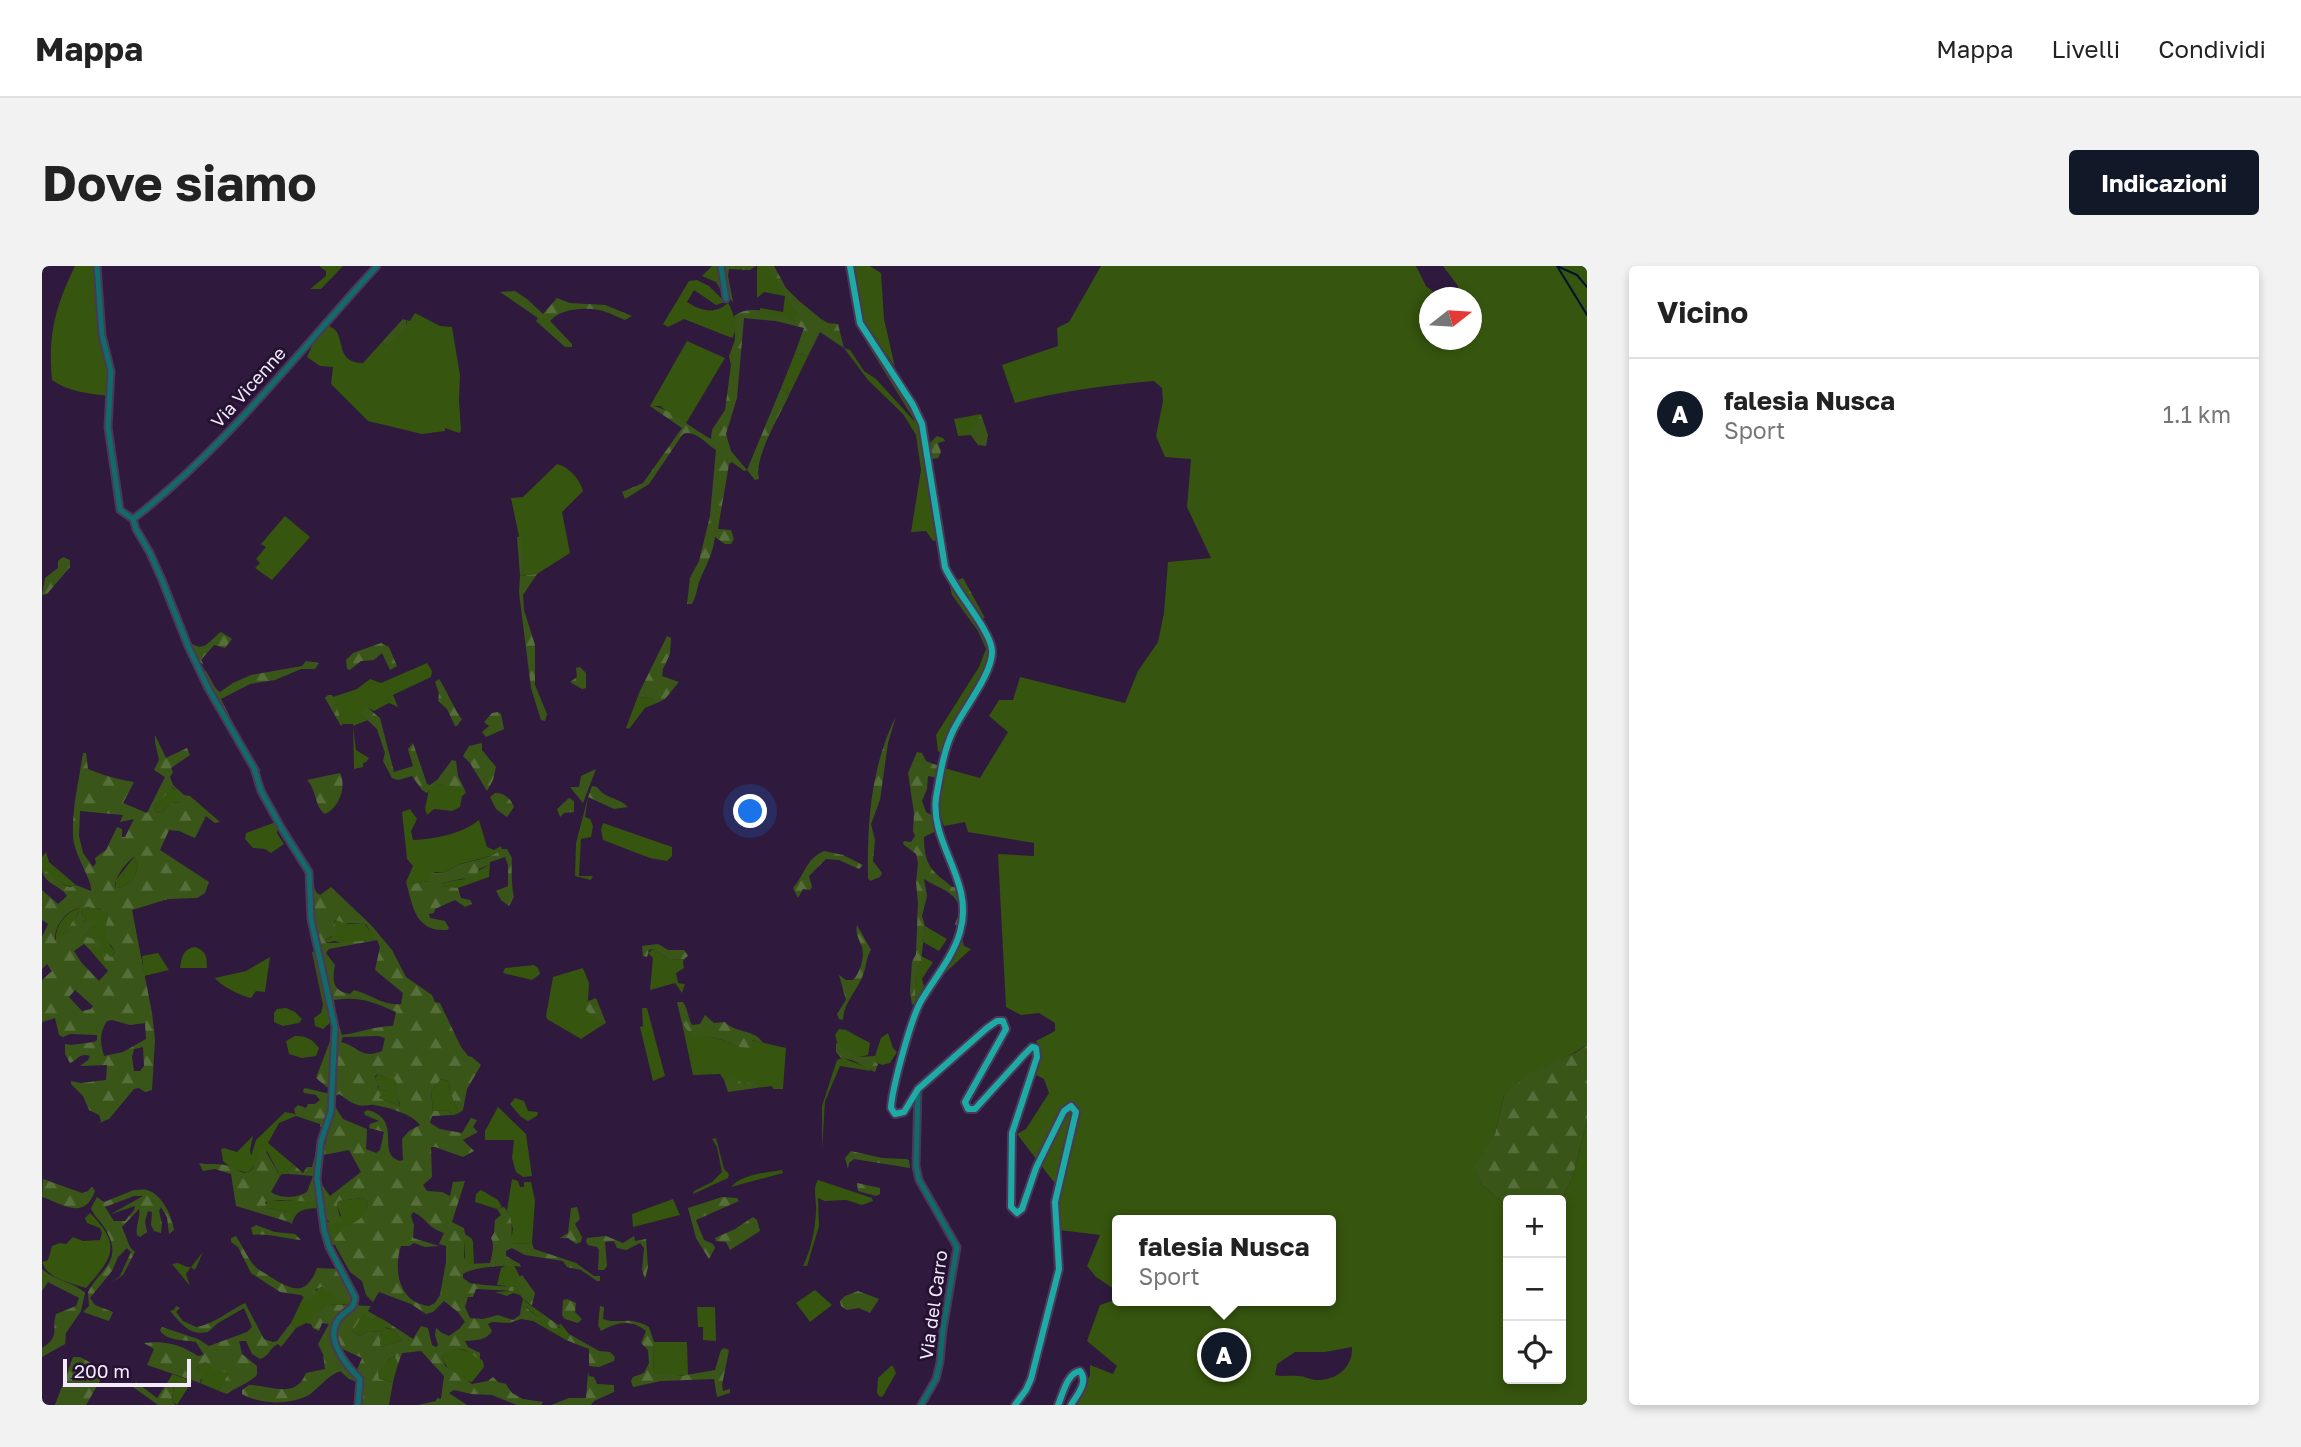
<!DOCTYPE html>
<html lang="it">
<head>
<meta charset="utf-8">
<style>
  :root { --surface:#fff; --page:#f2f2f2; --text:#222; --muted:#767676; --line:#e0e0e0; --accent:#111827 }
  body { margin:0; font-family:"Golos Text",sans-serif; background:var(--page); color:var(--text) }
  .controls { position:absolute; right:21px; bottom:21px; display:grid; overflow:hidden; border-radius:7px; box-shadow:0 4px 10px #0003 }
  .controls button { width:63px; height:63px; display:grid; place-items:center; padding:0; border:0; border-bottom:2px solid var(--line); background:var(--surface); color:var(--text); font:35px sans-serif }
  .compass { position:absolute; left:1377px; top:21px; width:63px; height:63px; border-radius:50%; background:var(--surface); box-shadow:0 4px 10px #0003; rotate:73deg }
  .scale { position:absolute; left:21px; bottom:18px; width:128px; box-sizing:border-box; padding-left:7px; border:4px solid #f4eafc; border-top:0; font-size:19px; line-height:24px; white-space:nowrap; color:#f4eafc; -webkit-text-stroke:5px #251132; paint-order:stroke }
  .you { position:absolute; left:709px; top:546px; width:24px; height:24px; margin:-18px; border:5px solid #fff; border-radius:50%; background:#1a73e8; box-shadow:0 0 0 10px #1a73e833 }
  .badge { display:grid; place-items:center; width:46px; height:46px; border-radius:50%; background:var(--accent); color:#fff; font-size:23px; font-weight:700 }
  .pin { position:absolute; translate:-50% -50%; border:4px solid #fff; box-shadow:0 2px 7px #0006 }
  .popup { position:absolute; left:1070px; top:949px; width:224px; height:91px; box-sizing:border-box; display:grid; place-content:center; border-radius:7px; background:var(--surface); filter:drop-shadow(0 2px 5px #0005); font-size:23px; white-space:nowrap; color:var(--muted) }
  .popup b { font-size:26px; color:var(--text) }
  .popup::after { content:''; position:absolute; left:50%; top:100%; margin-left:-14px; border:14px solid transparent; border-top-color:var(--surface) }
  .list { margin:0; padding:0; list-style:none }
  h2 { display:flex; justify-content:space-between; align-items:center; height:91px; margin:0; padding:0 28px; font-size:30px }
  h2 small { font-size:23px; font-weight:400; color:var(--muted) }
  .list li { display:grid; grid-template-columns:46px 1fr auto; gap:21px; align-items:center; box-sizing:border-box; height:112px; padding:0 28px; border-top:2px solid var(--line) }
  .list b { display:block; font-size:26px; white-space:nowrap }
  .list p { margin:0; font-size:23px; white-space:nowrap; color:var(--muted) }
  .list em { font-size:23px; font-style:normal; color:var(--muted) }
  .icon { flex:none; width:38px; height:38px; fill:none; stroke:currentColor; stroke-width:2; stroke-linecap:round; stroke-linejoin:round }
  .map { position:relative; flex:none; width:1545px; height:1139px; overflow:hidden; border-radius:7px }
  header { display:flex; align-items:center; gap:42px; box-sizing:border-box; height:98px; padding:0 35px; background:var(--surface); border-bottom:2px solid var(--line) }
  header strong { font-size:33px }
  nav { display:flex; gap:38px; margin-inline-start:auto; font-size:24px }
  .intro { display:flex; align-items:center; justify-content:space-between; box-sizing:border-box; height:168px; padding:0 42px }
  h1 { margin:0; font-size:49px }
  .button { padding:18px 32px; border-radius:7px; background:var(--accent); color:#fff; font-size:24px; font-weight:700 }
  main { display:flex; gap:42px; padding:0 42px }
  aside { flex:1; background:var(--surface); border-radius:7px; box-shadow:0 4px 10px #0003 }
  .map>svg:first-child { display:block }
  .green { fill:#36550e; fill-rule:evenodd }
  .forest { fill:url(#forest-firs); fill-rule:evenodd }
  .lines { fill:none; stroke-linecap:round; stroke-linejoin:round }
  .stream { stroke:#00122d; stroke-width:2 }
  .minor-casing { stroke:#4b3758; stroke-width:9 }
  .major-casing { stroke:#4b3758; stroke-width:10 }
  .minor { stroke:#116b68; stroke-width:5 }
  .major { stroke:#1caba5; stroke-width:6 }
  .labels { text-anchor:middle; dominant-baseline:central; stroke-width:6; stroke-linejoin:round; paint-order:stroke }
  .street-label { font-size:18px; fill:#f4eafc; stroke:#251132 }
</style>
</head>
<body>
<header>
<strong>Mappa</strong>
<nav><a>Mappa</a><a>Livelli</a><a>Condividi</a></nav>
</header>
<div class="intro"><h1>Dove siamo</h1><a class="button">Indicazioni</a></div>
<main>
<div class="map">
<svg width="1545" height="1139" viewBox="0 0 1545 1139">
  <defs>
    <pattern id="forest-firs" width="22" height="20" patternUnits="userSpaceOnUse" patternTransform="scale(1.75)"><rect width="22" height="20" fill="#395618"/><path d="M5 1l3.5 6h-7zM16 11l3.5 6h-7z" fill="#566e3a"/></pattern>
  </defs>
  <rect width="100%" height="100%" fill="#2f1a3d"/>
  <path class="green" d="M 33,0 L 53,0 L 67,107 L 66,130 C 45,127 27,126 10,114 C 6,67 13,42 33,0 Z
    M 277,0 L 301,0 L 279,23 L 268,23 L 284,10 L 284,5 Z
    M 670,0 L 678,0 L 681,23 L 678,23 L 674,16 L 660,10 Z
    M 715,0 L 725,0 L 729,4 L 755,48 L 755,52 L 749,53 L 718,45 L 718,42 L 741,46 L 743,30 L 722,26 L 715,32 Z
    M 811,0 L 828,0 L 839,7 L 842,53 L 853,101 L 823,57 L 817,43 Z
    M 1059,0 L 1374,0 L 1384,20 L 1398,31 L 1388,32 L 1388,74 L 1430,74 L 1430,32 L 1407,31 L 1416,25 L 1416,20 L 1401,0 L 1545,0 L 1545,779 L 1462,829 L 1453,868 L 1433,901 L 1440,919 L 1466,941 L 1466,1113 L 1519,1113 L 1519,934 L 1531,910 L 1545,855 L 1545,1139 L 1033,1139 L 1048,1109 L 1048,1099 L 1071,1108 L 1075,1100 L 1045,1075 L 1058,1039 L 1075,1033 L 1289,1035 L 1289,954 L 1075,954 L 1075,1025 L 1054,1011 L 1045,1000 L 1058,969 L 1017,964 L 1018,924 L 975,868 L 984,863 L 1007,827 L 1002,813 L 994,809 L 998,782 L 994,775 L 1013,765 L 1013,757 L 997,747 L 979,749 L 964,741 L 956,588 L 992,590 L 992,577 L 926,566 L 923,556 L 902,560 C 894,540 898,522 902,502 L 938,512 L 966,466 L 947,450 L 957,434 L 971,434 L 978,411 L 1083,437 L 1096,405 L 1116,376 L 1122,347 L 1126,296 L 1169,292 L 1145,241 L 1149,193 L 1123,191 L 1114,170 L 1121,135 L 1120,122 L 1112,115 C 1065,119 1019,125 973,137 L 960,99 L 1016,80 L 1015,62 L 1027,56 ZM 1310,1081 C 1311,1102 1294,1115 1273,1114 C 1267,1113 1262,1110 1256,1110 C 1248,1109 1241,1111 1233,1109 L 1235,1098 L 1253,1086 L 1283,1086 Z
    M 655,14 L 667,20 L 683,36 L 674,39 L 652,24 L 645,36 C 659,45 672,49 686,37 C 692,47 696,62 690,72 L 642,53 L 626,61 L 621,58 L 647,15 Z
    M 373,47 L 398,60 L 410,61 L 418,109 L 417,134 L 419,165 L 417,167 L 403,162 L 403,165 L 380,168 L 326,155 L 289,118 L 291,101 L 278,100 L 265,91 L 273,73 L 285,58 C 288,61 292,62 294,65 C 302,75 295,97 321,97 L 340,76 L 345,80 L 365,57 L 364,54 L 368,55 Z
    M 824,70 L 876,151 L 896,274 L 891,275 L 884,265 L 869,266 L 879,204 L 874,169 L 861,148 L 826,114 L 802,82 L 808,84 L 822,105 L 834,113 L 874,157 L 823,74 Z
    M 645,75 L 683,92 L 643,159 L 618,140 L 608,140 Z
    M 753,87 L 766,90 L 747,129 L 739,122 Z
    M 939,148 L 929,169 L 916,170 L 912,153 Z
    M 515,198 C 527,201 538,213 541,225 L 520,246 L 528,287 L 495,308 L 478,310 L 482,294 L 469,232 L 481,231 Z
    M 243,250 L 268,271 L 230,314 L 213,302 L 218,297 L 214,293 L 224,281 L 219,278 Z
    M 906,312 L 948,378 L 947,395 L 915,453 L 901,489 L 896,485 L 894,469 L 937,401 L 944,383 L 936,365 L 910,329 Z
    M 385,397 L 390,405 L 389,411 L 351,429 L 356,441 L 347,437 L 332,445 L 326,442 L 320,449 L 326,454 L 311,460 L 314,484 L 327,492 L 324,496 L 321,497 L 321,501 L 312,503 L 311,458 L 301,458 L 292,439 L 291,431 L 315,423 L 328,413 L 339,417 Z
    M 597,427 L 599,431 L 609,432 L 615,437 L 603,442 L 587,463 L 584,462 Z
    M 403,518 L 422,522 L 424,527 L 420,530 L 418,541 L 410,545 L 392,543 L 385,549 L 383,543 L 387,523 L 391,520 Z
    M 129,521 L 134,524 L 138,536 L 129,537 L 121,546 L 115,547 L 112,543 L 113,538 Z
    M 546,531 L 543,551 L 548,553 L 551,560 L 549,571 L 539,573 L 537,610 L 551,610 L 549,614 L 533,610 L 534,577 Z
    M 368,543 L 375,553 L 369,565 L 371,574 C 392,573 420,568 437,554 L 445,581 L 452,584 L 459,580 L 460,583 C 442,597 419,592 403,607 L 393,606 L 387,615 L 369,618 L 364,616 L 371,600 L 365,593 L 360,546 Z
    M 234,556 L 236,561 L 235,567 L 242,578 L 229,587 L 223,583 L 211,582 L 203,573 L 204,567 Z
    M 561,557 L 630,581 L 630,590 L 625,595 L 608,592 L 561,574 L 559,564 Z
    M 4,586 L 7,596 L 34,619 C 21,624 9,611 0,602 L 0,591 Z
    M 92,591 L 96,598 C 95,611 86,622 73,622 L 74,614 Z
    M 448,598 L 447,611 L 416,622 L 399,620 L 399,617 L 422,613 Z
    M 49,641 L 64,645 L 67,649 L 68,679 L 73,686 L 69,691 L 62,685 L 66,705 L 48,684 L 53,681 L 42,670 L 52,659 L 53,653 L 43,658 L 41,657 L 44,652 L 39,649 L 41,642 Z
    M 39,642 L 26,666 L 14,675 C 12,661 25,644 39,642 Z
    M 293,654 L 307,658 L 323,658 L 333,673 L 301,678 L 293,675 L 284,677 L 283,674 L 290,671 Z
    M 883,660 L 905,673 L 897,685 L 881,676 Z
    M 919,669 L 922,680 L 929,683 L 892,717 Z
    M 152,681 C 164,684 165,691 165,702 L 138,702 C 140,692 140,684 152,681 Z
    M 611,683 L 628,694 L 642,693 L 641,696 L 642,702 L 634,707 L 636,717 L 643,718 L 640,727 L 633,717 L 608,724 L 611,692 L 606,687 Z
    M 273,685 L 288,742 L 289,756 L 281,763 L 273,760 L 272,752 L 279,747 L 281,739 L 270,686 Z
    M 116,687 L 127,704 L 102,710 L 100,690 Z
    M 879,690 L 891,696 L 880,713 L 883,724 L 873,737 L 874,705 L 879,695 Z
    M 228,691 L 223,726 L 214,725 L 209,732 C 199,730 179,720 173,712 L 204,705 Z
    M 492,699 L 496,702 L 498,708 L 490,714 L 461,707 L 463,702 Z
    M 541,702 L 547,717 L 546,735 L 544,736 L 562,758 L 539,773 L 505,753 L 504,750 L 511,711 Z
    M 244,742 L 253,746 L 260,753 L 257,757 L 241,760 L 232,756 L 232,747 L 235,743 Z
    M 600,742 L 605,742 L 623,810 L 611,815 L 598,761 L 601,760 Z
    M 640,757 L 646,766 L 681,774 L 696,781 L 709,774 L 744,782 L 741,823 L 731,823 L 730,820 L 714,822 L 714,816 L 701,818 L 694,813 L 685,812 L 682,814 L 678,808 L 651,809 Z
    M 797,763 L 804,764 L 828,777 L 826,789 L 818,791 L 796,779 L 793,769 Z
    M 846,767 L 851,782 L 855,786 L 848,797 L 840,799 L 833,796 L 832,793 L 839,772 Z
    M 253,770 C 265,770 270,773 277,782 L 274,790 L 260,792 L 247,788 L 244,775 Z
    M 801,792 L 827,802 L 829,805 L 798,800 L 783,835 L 780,883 L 780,840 L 795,794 Z
    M 336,808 L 347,813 L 352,813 C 357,818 357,821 354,827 L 358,840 L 337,832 L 338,828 L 346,826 L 335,823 L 338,819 L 333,812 Z
    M 399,813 L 407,815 L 408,827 L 417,847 L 412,849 L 404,844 L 391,845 L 389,825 Z
    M 473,832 L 482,835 L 486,845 L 496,846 L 495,850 L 486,855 L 479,851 L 468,838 Z
    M 456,841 L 484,868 L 490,910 L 481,911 L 474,906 L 470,892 L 472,874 L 443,874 L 443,865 Z
    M 243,846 L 253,848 L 254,850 L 237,857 L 226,877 L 252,899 L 245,905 L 247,908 L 240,908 L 238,910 L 225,885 L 206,907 L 190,903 L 181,895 L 179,883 L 182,882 L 195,886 L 211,870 L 208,884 L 209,890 L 214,874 Z
    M 674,872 L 682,903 L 687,908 L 686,912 L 651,928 L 652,925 L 670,916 L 680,906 L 675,881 L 670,873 Z
    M 740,904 L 741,907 L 689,921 C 700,908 724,907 740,904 Z
    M 470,913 L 476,915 L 478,921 L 482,921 L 482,916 L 489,916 L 493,935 L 490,977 L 472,978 L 469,974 L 471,963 L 465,944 Z
    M 776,914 L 830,932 L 831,935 L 820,939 L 804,934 L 783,935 L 776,932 L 777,960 L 765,1000 L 761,1000 C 769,984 773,964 774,946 C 775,935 770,923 776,914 Z
    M 439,924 L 456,934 L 460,941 L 455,943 L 433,936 L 434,928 Z
    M 320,932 L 324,934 L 326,939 L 320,953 L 314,958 L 308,958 L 294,979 L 288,979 L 283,952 L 286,956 L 299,950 L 295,940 L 296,935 Z
    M 631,933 L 638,949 L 591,961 L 590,948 Z
    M 269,934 L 275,936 L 276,942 C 263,943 254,943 250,958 L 247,956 L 245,946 L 225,942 L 223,938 L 227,935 Z
    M 48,947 C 81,980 70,992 44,1022 C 29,1017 5,1013 0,996 L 6,994 L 10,980 L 18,977 L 24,978 L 31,971 L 41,975 L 58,974 L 60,967 L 58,962 L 45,957 L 43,952 Z
    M 423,973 L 430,973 L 431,976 L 432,999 L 425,998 L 423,995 Z
    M 161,986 L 154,1002 L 152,1004 L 149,1001 L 144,1008 L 148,1020 L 130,998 L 136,997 L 145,1001 L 149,1001 Z
    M 466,998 L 472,999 L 478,1011 L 474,1019 L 484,1036 L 501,1048 L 494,1050 L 485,1041 L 479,1042 L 481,1033 L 478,1029 L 471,1027 L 465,1030 L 453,1026 L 469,1025 L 464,1020 L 455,1019 L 459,1002 Z
    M 277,1021 L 285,1023 L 292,1031 L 311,1032 L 317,1039 L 284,1038 L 270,1052 L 269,1058 L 264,1057 L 254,1062 L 249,1057 L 262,1030 L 267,1034 Z
    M 773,1024 L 790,1039 L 768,1056 L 754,1037 Z
    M 655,1041 L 673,1041 L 674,1075 L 661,1074 L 661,1061 L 656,1061 Z
    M 323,1048 L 331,1054 L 336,1051 L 342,1054 L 344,1062 L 352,1064 L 360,1074 L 340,1081 L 338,1078 L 340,1066 L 326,1065 L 318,1070 L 310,1066 L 319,1049 Z
    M 497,1053 L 502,1054 L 510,1063 L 518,1062 L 516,1059 L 519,1058 L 527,1068 L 524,1074 L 491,1055 Z
    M 612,1076 L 645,1076 L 646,1109 L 634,1110 L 611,1106 Z
    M 411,1081 L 431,1087 L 441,1095 L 442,1101 L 430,1116 C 418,1115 403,1103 400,1091 L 407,1082 Z
    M 354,1090 L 356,1098 L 351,1116 L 337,1113 L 335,1109 C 338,1100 345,1093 354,1090 Z
    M 164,1096 L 188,1107 L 177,1125 L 158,1117 L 160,1114 L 154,1102 Z
    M 849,1100 L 851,1100 L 854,1107 L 841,1130 L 838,1131 L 835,1127 L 836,1112 Z
    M 130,1108 L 150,1115 L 135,1139 L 130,1135 L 132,1119 L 127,1114 Z"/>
  <path class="forest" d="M 680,0 L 714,0 L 708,4 L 687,3 L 686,10 L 691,36 L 686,31 Z
    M 725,0 L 732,0 L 744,22 L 756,34 L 779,53 L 786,57 L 796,58 L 802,82 L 778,66 L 766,90 L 753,87 L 762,62 L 734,55 L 702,52 L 695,132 L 684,168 L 689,185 L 705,204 L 739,122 L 747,129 C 738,149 711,193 717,213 L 713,214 L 705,204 L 702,205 L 690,196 L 687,198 L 676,263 L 689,264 L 692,273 L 689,278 L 683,278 L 673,271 C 671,288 663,301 657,316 C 655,323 654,331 650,338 L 645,338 L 648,312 L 657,295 L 668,250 L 674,184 C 664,178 653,163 641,168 L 607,218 L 583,233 L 580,226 L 601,217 L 640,162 L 608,140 C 624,139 653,165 669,173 L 670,164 L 683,144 L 689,99 L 687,90 L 693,74 L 692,50 C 708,38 732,47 749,53 L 755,51 L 755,48 Z
    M 473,25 L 485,33 L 501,48 L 515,32 L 528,37 L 563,39 L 590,50 L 583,54 C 577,52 572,49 567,47 C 550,40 520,41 508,55 L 530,78 L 530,81 L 523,81 L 494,55 L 496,52 L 458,26 Z
    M 361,53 L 364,54 L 364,61 L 345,80 L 340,76 Z
    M 939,148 L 946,169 L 944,180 L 936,179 L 928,168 Z
    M 895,170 L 901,172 L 903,175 L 896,177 L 899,186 L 896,192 L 890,193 L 888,177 Z
    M 475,271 L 479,271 L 482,294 L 480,307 L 478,309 Z
    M 21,291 L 28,294 L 28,301 L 5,328 L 0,329 L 3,312 L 16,302 L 16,295 Z
    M 495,308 L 481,329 L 482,344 L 493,379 L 493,419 L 505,448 L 503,455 L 499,454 L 489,422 L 477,326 L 478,310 Z
    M 921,312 L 943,352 L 939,352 L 913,315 Z
    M 179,366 L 190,373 L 183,382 L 172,379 L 159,394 L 162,399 L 155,394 L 147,376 C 163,388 167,374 179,366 Z
    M 625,370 L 629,372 L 628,388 L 621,403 L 620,410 L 637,416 L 623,433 L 615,437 L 609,432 L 599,431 L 597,427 Z
    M 339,377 L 347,381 L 355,400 L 348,404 L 340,387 L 332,394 L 319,395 L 308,404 L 305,403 L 304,394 L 311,387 Z
    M 264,395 L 277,397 L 273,403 L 259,403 L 233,414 L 208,418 L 179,433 L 201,478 L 219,505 C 206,498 167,418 158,400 C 170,408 168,419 178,426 L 191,417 L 209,409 L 260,400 Z
    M 538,401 L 544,407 L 544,422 L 540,423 L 528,416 L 535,411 L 534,402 Z
    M 397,413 C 404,423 414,447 420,453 L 415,460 L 413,460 L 405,443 L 396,435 L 397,427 L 393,416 Z
    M 286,429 L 290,429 C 295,437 296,449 301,458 L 299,460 L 283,432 Z
    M 326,442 L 338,452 L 352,506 L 371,500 L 366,483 L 371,477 L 385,518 L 388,519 L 395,514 L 410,494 L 414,495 L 416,510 L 422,522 C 408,522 394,512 385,527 L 380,524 L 370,510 L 356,514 L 350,512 L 341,495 L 343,487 L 335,463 L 320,449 L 320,444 Z
    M 456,446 L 459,448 L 462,463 L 444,471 L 440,466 L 447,460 L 442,456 L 450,447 Z
    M 854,450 L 846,477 L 838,534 L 829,558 L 833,574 L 831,595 L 840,607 L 838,611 L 828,615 L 826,612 C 825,556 829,501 854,450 Z
    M 113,469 L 124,492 L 145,482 L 148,489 L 129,502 L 131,506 L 128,511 L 131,519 L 142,529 L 148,530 L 178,556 L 173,557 L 164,550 L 153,572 L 137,565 L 127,564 L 118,584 L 167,616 L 163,627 L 155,632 L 126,633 L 90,644 L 110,747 L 113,773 L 110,824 L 103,826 L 97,822 L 92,823 L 67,853 L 57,857 L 59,855 L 57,849 L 47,844 L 41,830 L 29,818 L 29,815 L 39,817 L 64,814 L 65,799 L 38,800 L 46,794 L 48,790 C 37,786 35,795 28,797 L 23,788 L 23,778 L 29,779 L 52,776 L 55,774 L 55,769 L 28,768 L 21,771 L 17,769 L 13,752 L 0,756 L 0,714 L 10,705 L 5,698 L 0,703 L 0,671 L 6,658 L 0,654 L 0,624 L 16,638 L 25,630 C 19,619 0,618 0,602 L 21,619 L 28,621 L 34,619 L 49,625 C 51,614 31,588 31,569 C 30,542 37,514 41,487 L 44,487 L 46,503 C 60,509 78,514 92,516 L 81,537 L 105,547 L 123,511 L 112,504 L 117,494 L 113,476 ZM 130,521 L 134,524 L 133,529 L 138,536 L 129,537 L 121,546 L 115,547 L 112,543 L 113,538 L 122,531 ZM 38,545 L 81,549 L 78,556 L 92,553 L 83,571 L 80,571 L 80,563 L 75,561 L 64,584 L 53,592 L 54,597 L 51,601 L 41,587 L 37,570 ZM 92,591 L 96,598 C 95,611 86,622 73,622 C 72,612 84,596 92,591 ZM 46,641 L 58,643 L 67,649 C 60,671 63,668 73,686 L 69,691 L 62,685 L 60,687 L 66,705 L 57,715 L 39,696 L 32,685 L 42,678 L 48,684 L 60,679 L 54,674 L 42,670 L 56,655 L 56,652 L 41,657 L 44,652 L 39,649 L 41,642 ZM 38,642 C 37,652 27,656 26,666 L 13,674 C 12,661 24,644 38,642 ZM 33,724 L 51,740 L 49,743 L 40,745 L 27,731 ZM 70,754 L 88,759 L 103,757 L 104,773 L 81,786 L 62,790 C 58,777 57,767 65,755 ZM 101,781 L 102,800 L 98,805 L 92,805 L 90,791 L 92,783 Z
    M 440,477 L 440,484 L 454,501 L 451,514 L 445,525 L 428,497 L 421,490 L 427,480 Z
    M 875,486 L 880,487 L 884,495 L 897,500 L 896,512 L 886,510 L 885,523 L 880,535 L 884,546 L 893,551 L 896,564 L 882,571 C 882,592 886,603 903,615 C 909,620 910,622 918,622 L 920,635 L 916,662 L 913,658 C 928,629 899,624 882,613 L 885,630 L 880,650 L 883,660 L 879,695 L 874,706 L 873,737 L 870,739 L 868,725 L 870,696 L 874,688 L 876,637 L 874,617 L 876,597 L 874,588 L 861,578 L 862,575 L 869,576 L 873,570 L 871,565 L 872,547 L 866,507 Z
    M 554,503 L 541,537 L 528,521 L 537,521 L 539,510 Z
    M 298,507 C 305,520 297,542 283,548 C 272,540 275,524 265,514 Z
    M 550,520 L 555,521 C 563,533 576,531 586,541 L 572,543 L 546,531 Z
    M 453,527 C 462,526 469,533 472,541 L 465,551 L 454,543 L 448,531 Z
    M 527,532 L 532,535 L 532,546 L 522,547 L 518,551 L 515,543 Z
    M 460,583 L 465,583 L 470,592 C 469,596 470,627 472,630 L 467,640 L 459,634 L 454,625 L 466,620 L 466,599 L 463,591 L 448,596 L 448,598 L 437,603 L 434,610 L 399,617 L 399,620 L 416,622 L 419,632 L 428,634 L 430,638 L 423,641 L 413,634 L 393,643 L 392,647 L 387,648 L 388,652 L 403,655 L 407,662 L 405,664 C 373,666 371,640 364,616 L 369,618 L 387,615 L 388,607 L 403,607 C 420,592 441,598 460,583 Z
    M 782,585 L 801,589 L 821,599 L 817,603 L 797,594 L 784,593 L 767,610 L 770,621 L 768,624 L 761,623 L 756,632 L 751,622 C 764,607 763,594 782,585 Z
    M 270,615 L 274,626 L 278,629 L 289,621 L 329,659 L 350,684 L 364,711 L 390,729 L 393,736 L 398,737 L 419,781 L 426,790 L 430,791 L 439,799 L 425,823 L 421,844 L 417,847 L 408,827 L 407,815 L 399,813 L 389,825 L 391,845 L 404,844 L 412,849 L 390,850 L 388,857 L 398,863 L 420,867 L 429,852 L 435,854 L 431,861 L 436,866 L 421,874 L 432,885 L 421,891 L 393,881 L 389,881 L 390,911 L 381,919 L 385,925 L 400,926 L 408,930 L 411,916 L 423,915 L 410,956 L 422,962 L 423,968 L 430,973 L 423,973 L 422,991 L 425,998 L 448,997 C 450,989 453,979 449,972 L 452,967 L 453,954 L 459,949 L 455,943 L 462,941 C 475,955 466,968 472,978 L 490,977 L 492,983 L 534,997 L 552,1010 L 558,1010 L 558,1015 L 555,1015 L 539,1004 L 525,1001 L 521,995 L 483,989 L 470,982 L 464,985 L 464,990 L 478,998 L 479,1001 C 470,998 430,1001 421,1008 L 421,1012 L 428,1017 L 442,1019 L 472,1021 L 471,1025 L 434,1023 L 431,1031 L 426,1031 L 423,1041 L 428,1052 L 441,1053 L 456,1049 L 471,1054 L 478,1049 L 479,1042 L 484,1041 L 494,1050 L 501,1048 L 516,1059 L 517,1064 L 510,1063 L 502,1054 L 491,1055 L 479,1053 L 467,1057 L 450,1056 L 446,1058 L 450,1065 C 444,1075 433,1074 423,1075 L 426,1081 L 438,1087 L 438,1095 C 427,1083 410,1076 400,1091 L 403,1100 L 430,1118 L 446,1115 L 451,1111 L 456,1116 L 464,1118 L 470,1127 L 481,1133 L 501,1136 L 499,1139 L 475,1139 L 450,1129 L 429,1128 L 412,1124 L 407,1127 L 425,1139 L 376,1139 L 394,1135 L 395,1132 L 399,1133 L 402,1110 L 379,1085 L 360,1087 L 356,1098 L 353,1090 L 347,1093 L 336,1106 L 337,1113 L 351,1116 L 347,1139 L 320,1139 L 319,1125 L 321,1117 L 314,1106 L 320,1092 L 296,1081 L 292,1073 L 297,1093 L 316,1112 L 315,1116 L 307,1113 L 298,1105 C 285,1110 278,1121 267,1129 C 247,1139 220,1139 200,1128 L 200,1124 L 207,1119 C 228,1119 254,1134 264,1107 L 283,1103 L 281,1088 L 276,1078 L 287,1058 L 280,1057 L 277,1065 L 271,1062 L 268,1056 L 271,1050 L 284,1038 L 329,1040 L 326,1045 L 336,1051 L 331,1054 L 321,1048 L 310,1066 L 318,1070 L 326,1065 L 340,1066 L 338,1078 L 340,1081 L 360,1074 L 352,1064 L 343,1061 L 342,1054 L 371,1073 L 379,1060 L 386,1062 L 390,1079 L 394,1081 L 396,1079 L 393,1069 L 394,1062 L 400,1067 L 407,1070 L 417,1063 L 423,1056 L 416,1046 L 402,1035 L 391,1046 L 384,1048 L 369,1038 L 337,1026 L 331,1036 L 324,1029 L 320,1015 L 308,1006 L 294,981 L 292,973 L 303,960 C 318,955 319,954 326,939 L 324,934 L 320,932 L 296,935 L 295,940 L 299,955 L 290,958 L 283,952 L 280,919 L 288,930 L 319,906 L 307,884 L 281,889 L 291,843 L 294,842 L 301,853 L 325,863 L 324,883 L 334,887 L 338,884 L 342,866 L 327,862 L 328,858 L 337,855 L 323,849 L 322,846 L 326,844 C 362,855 333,887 358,895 L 361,894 L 360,873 L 367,865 L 378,859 C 370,848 346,841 332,839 C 327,838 322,841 316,839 C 308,837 304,832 297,828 L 291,831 L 291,826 L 274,812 L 288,775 L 295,762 L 297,761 L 300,769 C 318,767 332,760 351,760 L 354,746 C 331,736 318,730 292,734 L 294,745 L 271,657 ZM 293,654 L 302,657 L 324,658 L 332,673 C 314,676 301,677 284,677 L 283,674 L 294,668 L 295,664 L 292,656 ZM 335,674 L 338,681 L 333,704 L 361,727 L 359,738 C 341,740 328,728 312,724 L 308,728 C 290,725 290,714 293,699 L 284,687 L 287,683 ZM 336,770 L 343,772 L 340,785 C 318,794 317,780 299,776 L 301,771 ZM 336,808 L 347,813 L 352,813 C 358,820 354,821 354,828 C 354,832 358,835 358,840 L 337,832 L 339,828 L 346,828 L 346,826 L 335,823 L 336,820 L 345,819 L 334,814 L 333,810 ZM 371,946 C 385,952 384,961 402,967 L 397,978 L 404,980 L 404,996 L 398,1029 L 393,1037 L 387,1040 C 357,1037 351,1004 359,980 L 367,980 L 372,977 L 383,981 L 397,980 L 371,972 L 372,959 L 369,950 Z
    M 815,659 L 829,684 C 824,691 825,698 822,706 C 817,723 802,735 801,754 L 797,753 L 795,748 L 804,734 L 797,709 L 804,714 L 811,714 C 818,707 823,691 820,681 C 817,673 813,668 815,659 Z
    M 616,678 L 626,684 L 642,684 L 646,690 L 642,693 L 628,694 L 611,683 L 607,684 L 605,691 L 601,690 L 600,680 Z
    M 554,732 L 564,757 L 562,758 C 559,754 549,750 543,743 L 544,736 Z
    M 635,736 L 641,736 C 646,743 646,752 650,759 L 658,758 L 663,749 L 672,757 L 683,756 C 692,767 713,763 721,777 L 710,774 L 711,782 L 696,781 L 681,774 L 668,771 L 649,770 L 640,757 Z
    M 794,777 L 818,791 L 833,790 L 833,796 L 836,798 L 833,806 L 810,794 L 799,792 L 794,786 Z
    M 1545,779 L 1545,855 L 1531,910 L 1519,934 L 1466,934 L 1466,941 L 1440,919 L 1432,900 L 1453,868 L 1462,829 L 1488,807 L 1533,787 Z
    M 688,810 L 691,810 L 701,818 L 714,815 L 714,822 L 686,826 L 682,814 Z
    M 263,822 L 288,828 L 288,845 L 283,861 L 278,861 L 278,858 L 254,850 L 252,843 L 256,839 L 264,842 L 266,838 L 273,838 L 278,834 L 274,829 L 262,827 L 261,824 Z
    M 277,875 L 275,936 L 238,934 L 223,936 L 225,942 L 245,946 L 248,949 L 247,956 L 194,940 L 189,908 L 173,903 L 161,905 L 157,897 C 166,899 174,897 183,899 C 191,900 196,907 206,907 L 211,902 L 219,884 L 223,884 L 238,910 L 229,926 C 238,933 256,932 265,926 L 271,910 L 247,908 L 245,905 L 252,899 L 261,907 L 265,901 L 270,901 Z
    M 809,885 L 840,892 L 864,893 L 867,894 L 868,902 L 812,893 L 807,897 L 806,903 L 803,892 Z
    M 1,913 L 40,927 L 46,925 L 50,921 L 53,925 C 42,955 21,938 0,931 Z
    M 815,917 L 838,922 L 838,928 L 834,930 L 816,925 Z
    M 92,924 C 96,924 101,923 105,924 C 120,928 130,950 132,964 L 127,968 L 125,951 L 119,941 L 117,945 L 120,958 L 119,967 L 112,965 L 109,959 L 110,946 L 106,945 L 103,956 L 105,966 L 98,971 L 95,969 C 93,960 99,952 97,943 L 80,961 L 88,981 L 93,986 L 81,1009 L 69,1017 L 78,1010 L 89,986 L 85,982 L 76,991 L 70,1005 L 48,1032 L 53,1039 L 71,1046 L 67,1055 L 41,1046 L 47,1040 L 46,1026 C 58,1003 81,996 65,966 C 61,957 52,951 49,942 L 55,931 L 62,936 ZM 92,930 L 101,930 L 69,948 L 93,940 L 92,944 L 83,955 L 72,955 L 63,941 Z
    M 680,931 L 695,932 L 697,935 L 654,954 L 662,974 L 671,978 L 673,982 L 667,993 L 654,972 L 646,942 Z
    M 535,941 L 538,953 L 533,958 L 540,971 L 539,976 L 534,978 L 526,972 L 518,972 L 526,967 L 529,942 Z
    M 711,951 L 715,954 L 718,965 L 688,984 L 684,976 L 674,975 L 673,972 L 693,963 Z
    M 214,959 L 233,966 L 253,968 L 259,974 C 243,973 227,967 211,969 L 209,962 Z
    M 194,970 C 200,979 204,989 211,998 C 215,1003 219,1005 224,1008 C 245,1021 263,1035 275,1002 L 297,1003 L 311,1032 L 310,1036 L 296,1034 L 280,1021 L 274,1023 L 272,1031 L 267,1035 L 259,1029 L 238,1026 L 209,1007 L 196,981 L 189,976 L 189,972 Z
    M 564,970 L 581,977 L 592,970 L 593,975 L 604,973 L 606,1001 L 603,1013 L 600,1004 L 602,982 L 598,977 L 584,984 L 575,982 L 572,975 L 563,976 L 565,1000 L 562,1004 L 556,1004 L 557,984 L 555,981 L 546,979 L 544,975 L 545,972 Z
    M 0,1003 C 13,1015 32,1016 43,1027 L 39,1045 L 24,1067 L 23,1078 L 0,1091 L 0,1082 C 19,1070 9,1064 14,1048 L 34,1040 L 37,1032 L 6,1016 L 0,1025 Z
    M 480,1009 L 493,1027 L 490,1039 C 483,1037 474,1022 473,1015 Z
    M 816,1025 L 837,1033 L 828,1047 L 817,1042 L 805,1044 L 799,1040 L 798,1035 L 803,1030 Z
    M 525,1033 L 534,1037 L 533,1046 L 540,1053 L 536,1057 L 523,1053 L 520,1049 L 521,1034 Z
    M 203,1037 L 222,1073 L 231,1076 L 235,1075 L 249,1057 L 254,1062 L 239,1081 L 236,1078 C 228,1081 228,1090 218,1093 L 210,1088 L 204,1075 L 197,1075 L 200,1088 L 215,1100 L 215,1109 C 207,1117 196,1120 185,1128 L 177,1125 L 187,1107 L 172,1104 L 164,1096 L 154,1102 L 160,1108 L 158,1117 L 105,1099 L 112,1083 L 102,1077 C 123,1074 140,1079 156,1090 L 162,1089 L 154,1076 C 143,1074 123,1075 118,1064 L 120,1061 L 156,1073 L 167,1080 L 205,1066 L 210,1061 L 202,1042 L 176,1057 L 166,1066 C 147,1070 140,1058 128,1045 L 132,1044 L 134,1040 L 138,1042 L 134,1046 L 141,1055 L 154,1061 C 173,1058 186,1045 203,1037 Z
    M 558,1040 L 562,1041 L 561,1053 C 576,1059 586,1049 607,1061 L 612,1076 L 611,1106 L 639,1110 L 673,1104 L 679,1084 L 682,1082 L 687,1084 L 680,1119 L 681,1125 L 688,1123 L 688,1127 L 675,1131 L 672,1113 L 619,1115 L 591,1121 L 589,1115 L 591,1111 L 602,1107 L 607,1097 L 606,1084 L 599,1077 L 604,1065 C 589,1053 575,1056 559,1065 L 556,1059 Z
    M 527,1068 L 557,1085 L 568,1086 L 573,1091 L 572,1095 L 557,1101 L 547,1100 L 547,1083 L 524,1074 Z
    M 31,1091 L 38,1091 L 55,1100 L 59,1113 L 44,1139 L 13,1139 Z
    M 546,1106 L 547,1110 L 552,1111 L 555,1118 L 572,1119 L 572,1126 L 552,1135 L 549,1139 L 509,1139 L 527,1132 L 544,1132 Z
    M 127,1114 L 129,1114 L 132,1119 L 130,1134 L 133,1139 L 116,1139 L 91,1121 L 94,1116 L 115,1132 Z"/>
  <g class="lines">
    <path class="stream" d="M 1515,0 L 1545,49
      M 1515,0 L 1535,9 L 1545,21"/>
    <g class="minor-casing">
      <path id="minor" d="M 55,0 L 60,69 L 69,105 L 66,161 L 78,244 L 91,253
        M 679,0 L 684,33
        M 91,253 L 94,263 L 108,287 L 120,314 L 146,380 L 166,422 L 212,502 L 219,525 L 240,563 L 267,606 L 269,653 L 293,761 L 289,846 L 279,875 L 275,912 L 282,964 L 287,981 L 313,1031 C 313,1042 307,1043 300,1049 C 279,1069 303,1098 318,1113 L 316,1139
        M 91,253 C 183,182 256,86 335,0
        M 876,823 L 874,900 L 877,914 L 915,981 L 901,1064 L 898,1096 L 894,1113 L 879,1139"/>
    </g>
    <g class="major-casing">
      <path id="major" d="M 808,0 L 818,57 L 871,139 L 880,158 L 903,301 C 913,325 948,363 950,384 C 952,406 920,445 911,465 C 901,486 898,510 894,532 C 888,579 933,615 918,666 C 911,691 892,713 879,735 C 869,753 850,822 849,842 L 853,848 L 862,846 L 876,823 L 945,762 L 955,755 L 961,755 L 964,763 L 923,836 L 926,843 L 933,843 L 982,789 L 990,781 L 994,782 L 995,791 L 970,867 L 969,941 L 975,947 L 980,943 L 994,902 L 1022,845 L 1029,840 L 1034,846 L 1013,936 L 1017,1003 L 989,1113 L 984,1124 L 973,1139
        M 1016,1139 C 1021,1128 1025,1107 1038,1105 C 1047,1116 1035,1129 1029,1139"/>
    </g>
    <use href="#minor" class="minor"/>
    <use href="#major" class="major"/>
  </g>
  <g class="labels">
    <g class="street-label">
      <text transform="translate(206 121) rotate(-48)">Via Vicenne</text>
      <text transform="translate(891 1039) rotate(-82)">Via del Carro</text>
    </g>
  </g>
</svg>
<div class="controls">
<button>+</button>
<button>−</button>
<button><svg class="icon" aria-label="locate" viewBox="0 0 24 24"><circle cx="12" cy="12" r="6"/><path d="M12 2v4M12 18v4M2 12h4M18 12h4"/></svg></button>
</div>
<svg class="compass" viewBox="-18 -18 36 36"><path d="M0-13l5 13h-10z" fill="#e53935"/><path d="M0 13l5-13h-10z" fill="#767676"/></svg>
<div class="scale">200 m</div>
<div class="you"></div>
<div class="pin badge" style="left:1182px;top:1089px">A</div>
<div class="popup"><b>falesia Nusca</b>Sport</div>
</div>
<aside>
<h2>Vicino<small></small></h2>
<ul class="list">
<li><span class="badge">A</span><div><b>falesia Nusca</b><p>Sport</p></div><em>1.1 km</em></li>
</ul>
</aside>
</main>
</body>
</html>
